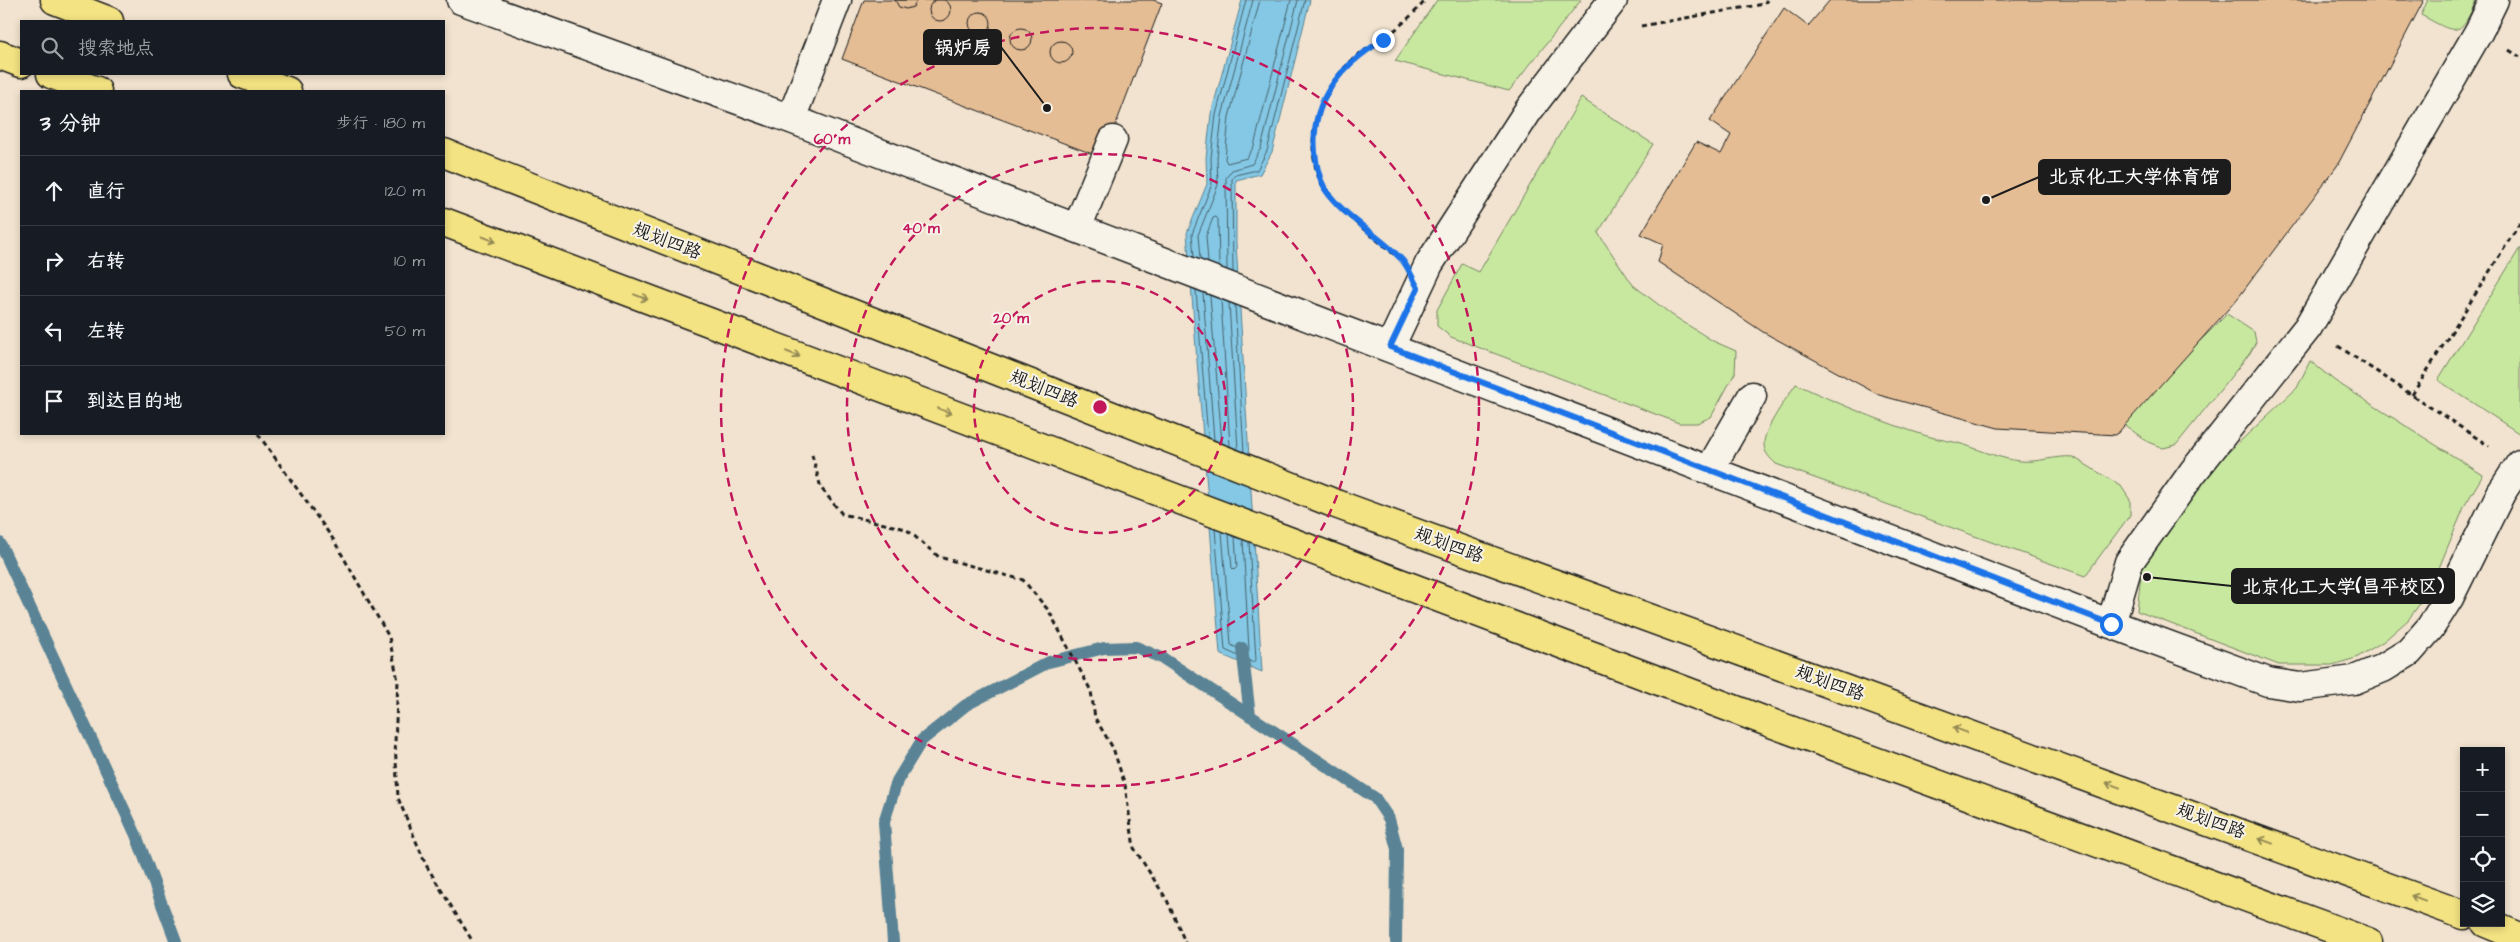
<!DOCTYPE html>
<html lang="zh">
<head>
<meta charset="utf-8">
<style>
  :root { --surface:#171b24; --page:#242831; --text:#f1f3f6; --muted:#9ea1a6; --line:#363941 }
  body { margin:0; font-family:"Architects Daughter","LXGW WenKai TC",sans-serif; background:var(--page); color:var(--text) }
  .controls { position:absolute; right:15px; bottom:15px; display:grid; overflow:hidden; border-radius:0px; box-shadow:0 2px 8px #0003 }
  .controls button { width:45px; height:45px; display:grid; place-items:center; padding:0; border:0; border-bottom:1px solid var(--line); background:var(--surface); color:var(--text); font:25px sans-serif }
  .stop { position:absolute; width:15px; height:15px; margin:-11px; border:4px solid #1a73e8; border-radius:50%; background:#fff }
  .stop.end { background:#1a73e8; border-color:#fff; box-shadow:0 1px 5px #0008 }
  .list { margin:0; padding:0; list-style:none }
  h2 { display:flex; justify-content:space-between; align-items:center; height:65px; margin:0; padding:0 20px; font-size:21px }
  h2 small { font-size:16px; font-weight:400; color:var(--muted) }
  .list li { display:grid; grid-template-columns:32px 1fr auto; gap:15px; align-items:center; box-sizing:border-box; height:70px; padding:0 20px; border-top:1px solid var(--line) }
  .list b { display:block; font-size:19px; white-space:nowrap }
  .list em { font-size:16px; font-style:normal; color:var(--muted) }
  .icon { flex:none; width:28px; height:28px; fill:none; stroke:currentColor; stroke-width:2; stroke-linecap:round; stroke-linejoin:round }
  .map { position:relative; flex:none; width:2520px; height:942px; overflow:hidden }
  .search { position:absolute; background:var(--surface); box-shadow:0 2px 8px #0003; left:20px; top:20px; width:425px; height:55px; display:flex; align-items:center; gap:12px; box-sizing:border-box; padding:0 18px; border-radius:0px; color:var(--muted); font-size:19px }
  .panel { position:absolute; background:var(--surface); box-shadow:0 2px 8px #0003; left:20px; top:90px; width:425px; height:345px; border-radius:0px }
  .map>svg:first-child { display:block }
  .green { fill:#c8e8a0; stroke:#72825e }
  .water { fill:#84c8e5; stroke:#5a8395 }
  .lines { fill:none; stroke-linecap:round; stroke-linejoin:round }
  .shore { stroke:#46616c; stroke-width:1 }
  .stream { stroke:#5a8395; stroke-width:12 }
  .building { fill:#e4bd95; stroke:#1c1c1c }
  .minor-casing { stroke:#1c1c1c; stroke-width:31 }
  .major-casing { stroke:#1c1c1c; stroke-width:31 }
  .path { stroke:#1c1c1c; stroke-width:3; stroke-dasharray:5 4; stroke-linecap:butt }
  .minor { stroke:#f7f3e8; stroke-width:28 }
  .major { stroke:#f4e382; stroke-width:28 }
  .oneway { stroke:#938954 }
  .route { stroke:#1a73e8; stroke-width:6 }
  .ring { fill:none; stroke:#c2185b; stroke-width:2.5; stroke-dasharray:9 6 }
  .labels { text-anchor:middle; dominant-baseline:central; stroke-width:4; stroke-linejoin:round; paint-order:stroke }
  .street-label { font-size:18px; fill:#1c1c1c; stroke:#f7f3e8 }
  .centre { fill:#c2185b; stroke:#f7f3e8; stroke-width:2.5 }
  .ring-label { font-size:15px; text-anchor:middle; font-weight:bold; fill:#c2185b; stroke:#f7f3e8; stroke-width:4; stroke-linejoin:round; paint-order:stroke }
  .leader { fill:none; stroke:#1c1c1c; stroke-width:2 }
  .callout-dot { fill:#1c1c1c; stroke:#f7f3e8; stroke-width:2 }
  .callout { fill:#1c1c1c; stroke:#1c1c1c; stroke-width:2 }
  .callout-label { font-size:19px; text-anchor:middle; font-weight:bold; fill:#fff }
</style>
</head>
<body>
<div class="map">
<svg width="2520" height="942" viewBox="0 0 2520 942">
  <rect width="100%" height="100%" fill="#f1e3cf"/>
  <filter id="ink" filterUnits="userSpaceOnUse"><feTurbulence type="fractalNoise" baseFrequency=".02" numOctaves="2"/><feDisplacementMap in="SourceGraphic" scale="10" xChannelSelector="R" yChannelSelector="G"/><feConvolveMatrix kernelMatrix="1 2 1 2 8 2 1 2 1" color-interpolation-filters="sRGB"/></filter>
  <g filter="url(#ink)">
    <path class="green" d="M 1437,0 L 1581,0 L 1509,91 L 1395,61 Z
      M 2428,0 L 2476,0 C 2460,40 2455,33 2421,15 Z
      M 1581,98 L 1653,144 L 1598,233 L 1633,285 L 1672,315 L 1713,341 L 1736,351 L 1735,373 L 1711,417 L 1697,423 L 1679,423 L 1451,337 L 1437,326 L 1437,310 L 1462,264 L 1479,272 Z
      M 2520,248 L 2520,434 L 2438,380 Z
      M 2227,314 L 2254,332 L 2256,342 L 2250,353 L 2176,445 L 2163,448 L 2148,442 L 2115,418 L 2132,409 Z
      M 2310,361 L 2335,381 L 2483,475 L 2465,505 L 2434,580 L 2424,598 L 2408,620 L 2384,641 L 2356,658 L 2332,665 L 2279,665 L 2137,611 L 2142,565 L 2219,461 L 2297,388 Z
      M 1796,384 C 1839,404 1882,422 1927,436 C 1940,440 1953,441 1965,445 C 1983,451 2001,459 2020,461 C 2039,463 2056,455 2073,457 L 2121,486 L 2130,500 L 2130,515 L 2085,576 L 1776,464 C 1770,458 1764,453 1764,444 C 1763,430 1788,396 1796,384 Z"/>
    <path class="water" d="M 1242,0 L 1310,0 L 1272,152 L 1260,174 L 1236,180 L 1236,243 L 1262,672 L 1220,654 L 1187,233 L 1207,184 L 1206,158 L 1211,114 Z"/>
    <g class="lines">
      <path class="shore" d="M 1260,0 L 1229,117 L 1225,159 L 1227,163 L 1247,158 L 1254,146 L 1291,0
        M 1194,257 L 1192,234 L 1212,184 L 1211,158 L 1216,115 L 1246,0
        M 1200,259 L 1198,235 L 1218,185 L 1217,158 L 1222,116 L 1253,0
        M 1208,262 L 1206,236 L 1213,218 L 1216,217 L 1218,219 L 1219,267
        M 1227,270 L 1226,178 L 1232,170 L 1252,164 L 1261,148 L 1298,0
        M 1233,272 L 1232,179 L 1235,175 L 1257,170 L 1267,151 L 1305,0
        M 1196,290 L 1208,437
        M 1203,293 L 1214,440
        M 1210,296 L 1222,443
        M 1221,300 L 1230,446
        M 1229,303 L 1238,449
        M 1235,305 L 1244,452
        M 1215,529 L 1225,650 L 1254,663 L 1256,660 L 1249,542
        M 1222,532 L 1231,645 L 1247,653 L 1249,650 L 1243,540
        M 1229,535 L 1232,568 L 1234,570 L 1237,567 L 1235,537"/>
      <path class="stream" d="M 0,543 L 136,835 L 176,942
        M 1242,648 L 1250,716
        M 893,942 L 884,822 L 897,781 L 922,740 L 966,705 L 1049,662 L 1104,648 L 1136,647 L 1164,659 L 1375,798 L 1389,819 L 1397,849 L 1396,942"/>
    </g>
    <path class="building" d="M929 10a11 11 0 1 1 22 0a11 11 0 1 1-22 0Z
      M 864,0 L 1153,0 L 1162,3 L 1103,158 L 842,59 Z
      M 917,0 L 913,7 L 906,9 L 899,7 L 895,0 Z
      M 1830,0 L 2424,0 L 2337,166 L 2238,298 L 2116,435 L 1998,428 L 1879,395 L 1763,332 L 1658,262 L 1663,244 L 1641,234 L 1696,142 L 1721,154 L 1731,135 L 1710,121 L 1784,8 L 1808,26 Z
      M969 23a11 11 0 1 1 22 0a11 11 0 1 1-22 0Z
      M1010 39a11 11 0 1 1 22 0a11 11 0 1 1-22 0Z
      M1050 52a11 11 0 1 1 22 0a11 11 0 1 1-22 0Z"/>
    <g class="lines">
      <g class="minor-casing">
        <path id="minor" d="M 461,0 L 791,119 L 2111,624 L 2268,682 L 2300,687 L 2354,680 L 2383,668 L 2409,652 L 2430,628 L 2449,598 L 2501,493 L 2520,464
          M 791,119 L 837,0
          M 1077,228 L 1113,140
          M 1390,347 L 1429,264 L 1528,111 L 1613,0
          M 1710,469 L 1752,396
          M 2111,624 L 2129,562 L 2193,472 L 2308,327 L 2479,31 L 2494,0"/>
      </g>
      <g class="major-casing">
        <path id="major" d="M 55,0 L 109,21
          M 0,55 L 21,63
          M 51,74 L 97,91
          M 242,74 L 287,91
          M 444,153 L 1336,504 L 2464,915
          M 444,222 L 1760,719 L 2368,942
          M 2486,923 L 2520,937"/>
      </g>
      <path class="path" d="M 1641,26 L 1764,4 L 1767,0
        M 2509,50 L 2520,57
        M 1394,254 C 1373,236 1340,212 1325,189 C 1298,145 1321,86 1358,55 C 1366,49 1376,46 1384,39 C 1392,33 1421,8 1425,0
        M 2338,346 L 2489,446
        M 2412,395 L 2520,223
        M 258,434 L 333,539 L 389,637 L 398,681 L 395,742 L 398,798 L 426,865 L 473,942
        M 812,455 L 821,488 L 842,514 L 906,529 L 939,557 L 1023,580 L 1049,611 L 1091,691 L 1095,718 L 1113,748 L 1125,785 L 1134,848 L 1167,900 L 1185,942"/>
      <use href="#minor" class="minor"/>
      <use href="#major" class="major"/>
    </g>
    <defs><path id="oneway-shaft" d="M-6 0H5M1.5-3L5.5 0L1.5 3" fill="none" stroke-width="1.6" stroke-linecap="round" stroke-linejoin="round" transform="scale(1.25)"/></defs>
    <g class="oneway">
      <use href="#oneway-shaft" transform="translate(489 239) rotate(21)"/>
      <use href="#oneway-shaft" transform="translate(641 297) rotate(21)"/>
      <use href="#oneway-shaft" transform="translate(793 354) rotate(21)"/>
      <use href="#oneway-shaft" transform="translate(945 411) rotate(21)"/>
      <use href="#oneway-shaft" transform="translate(1960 730) rotate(-160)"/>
      <use href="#oneway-shaft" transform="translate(2113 785) rotate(-160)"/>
      <use href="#oneway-shaft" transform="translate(2266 841) rotate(-160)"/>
      <use href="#oneway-shaft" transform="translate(2418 898) rotate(-160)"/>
    </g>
  </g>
  <g class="lines" filter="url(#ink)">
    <path class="route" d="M 1383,40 C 1341,65 1310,100 1315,152 C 1316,164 1319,178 1325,189 C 1345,219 1380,235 1403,261 C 1409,269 1413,279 1418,288 L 1390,347 L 2111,624"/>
  </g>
  <g class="ring">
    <circle cx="1100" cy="407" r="126"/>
    <circle cx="1100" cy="407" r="253"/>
    <circle cx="1100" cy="407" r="379"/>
  </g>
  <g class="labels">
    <g class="street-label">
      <text transform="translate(667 241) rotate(21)">规划四路</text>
      <text transform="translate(1044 389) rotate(22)">规划四路</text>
      <text transform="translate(1449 545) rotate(20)">规划四路</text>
      <text transform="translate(1830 683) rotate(20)">规划四路</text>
      <text transform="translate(2211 821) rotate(20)">规划四路</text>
    </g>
  </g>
  <circle cx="1100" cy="407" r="8" class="centre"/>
  <g class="ring-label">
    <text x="832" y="144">60 m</text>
    <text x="921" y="233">40 m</text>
    <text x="1011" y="323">20 m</text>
  </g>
  <path class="leader" d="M1047 108L1001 47M1986 200L2039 177M2147 577L2232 586"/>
  <g class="callout-dot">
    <circle cx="1047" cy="108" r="5"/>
    <circle cx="1986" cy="200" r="5"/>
    <circle cx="2147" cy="577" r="5"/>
  </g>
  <g class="callout">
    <rect x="924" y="30" width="77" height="34" rx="5"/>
    <rect x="2039" y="160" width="191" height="34" rx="5"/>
    <rect x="2232" y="569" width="222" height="34" rx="5"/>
  </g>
  <g class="callout-label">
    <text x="963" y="54">锅炉房</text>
    <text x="2134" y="183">北京化工大学体育馆</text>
    <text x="2343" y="593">北京化工大学(昌平校区)</text>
  </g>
</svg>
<div class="controls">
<button>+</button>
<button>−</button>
<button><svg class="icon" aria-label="locate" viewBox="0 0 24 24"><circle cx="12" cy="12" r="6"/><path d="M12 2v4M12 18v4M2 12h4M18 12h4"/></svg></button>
<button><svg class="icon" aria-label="layers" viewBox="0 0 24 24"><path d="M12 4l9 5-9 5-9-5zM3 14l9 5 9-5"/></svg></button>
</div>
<div class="stop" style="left:2111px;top:624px"></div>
<div class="stop end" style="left:1383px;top:40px"></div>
<div class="search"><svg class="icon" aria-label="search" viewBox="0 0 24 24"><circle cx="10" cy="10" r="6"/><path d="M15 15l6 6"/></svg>搜索地点</div>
<section class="panel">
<h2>3 分钟<small>步行 · 180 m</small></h2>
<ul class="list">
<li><svg class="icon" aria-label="ahead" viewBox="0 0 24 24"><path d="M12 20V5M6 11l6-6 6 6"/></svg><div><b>直行</b></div><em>120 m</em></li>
<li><svg class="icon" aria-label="right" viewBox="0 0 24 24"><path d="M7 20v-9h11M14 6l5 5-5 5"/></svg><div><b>右转</b></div><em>10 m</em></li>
<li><svg class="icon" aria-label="left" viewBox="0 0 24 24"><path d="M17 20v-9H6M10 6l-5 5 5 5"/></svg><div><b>左转</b></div><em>50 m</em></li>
<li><svg class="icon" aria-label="arrive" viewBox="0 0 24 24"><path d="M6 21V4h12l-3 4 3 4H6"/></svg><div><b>到达目的地</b></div></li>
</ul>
</section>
</div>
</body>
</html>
